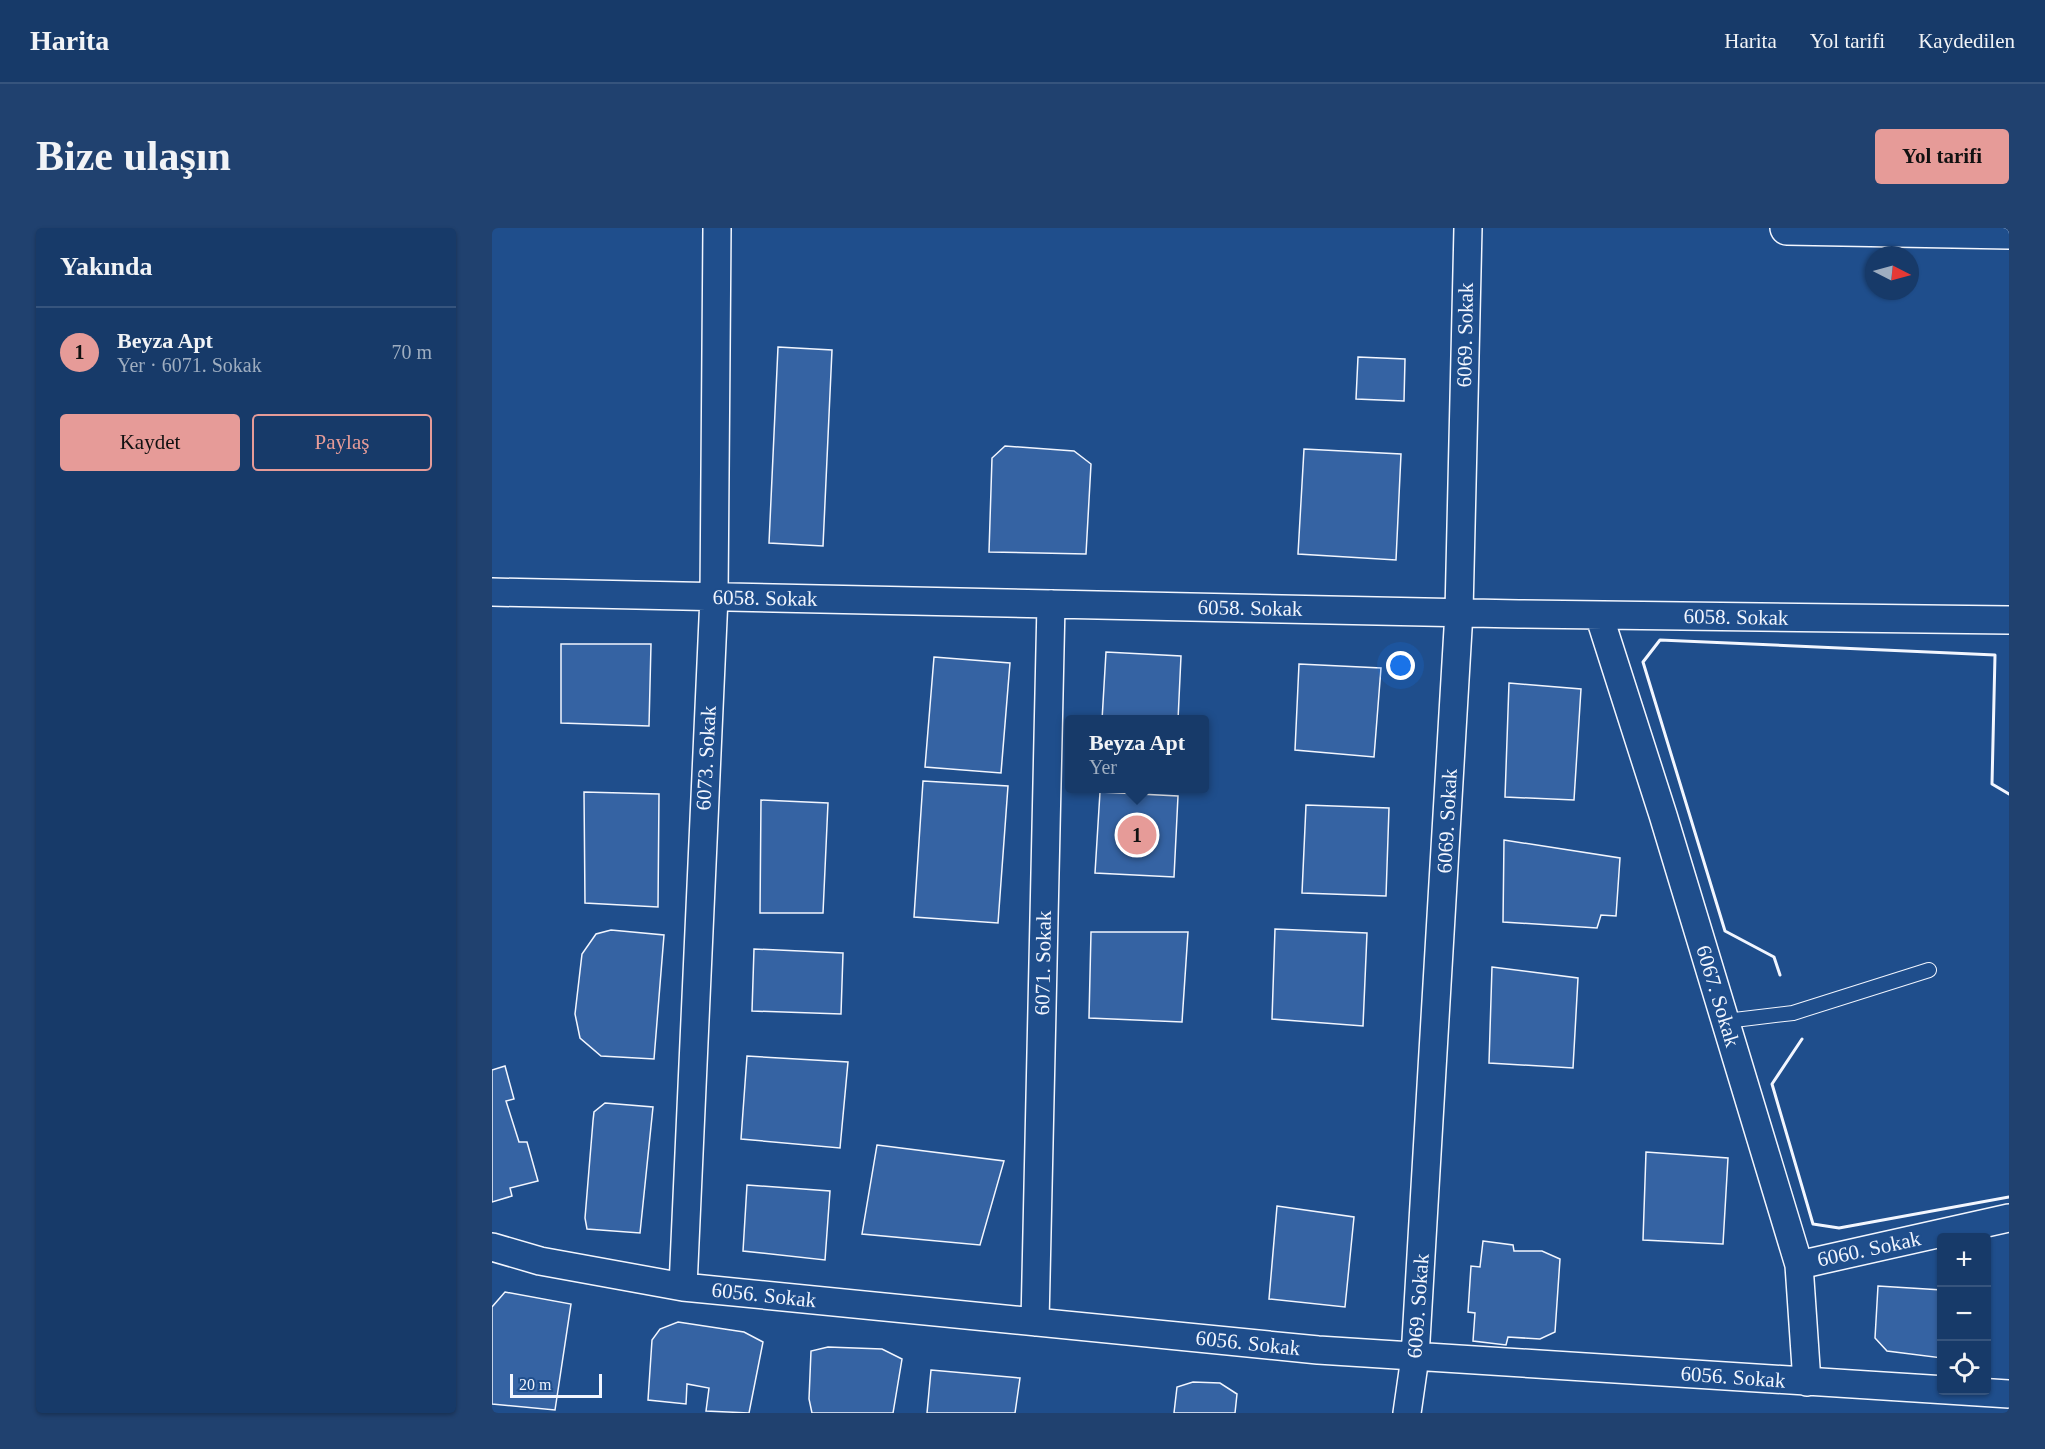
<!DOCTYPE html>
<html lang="tr">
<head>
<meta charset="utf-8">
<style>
  :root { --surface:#173a69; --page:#20416f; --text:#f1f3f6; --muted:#9eadc0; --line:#36547d; --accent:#e69b98 }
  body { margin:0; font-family:"Times New Roman",serif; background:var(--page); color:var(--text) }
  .controls { position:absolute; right:18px; bottom:18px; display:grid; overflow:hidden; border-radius:6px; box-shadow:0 2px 4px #0004 }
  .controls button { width:54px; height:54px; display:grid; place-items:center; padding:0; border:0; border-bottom:2px solid var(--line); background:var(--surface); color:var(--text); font:30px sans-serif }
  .compass { position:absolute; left:1373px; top:18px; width:54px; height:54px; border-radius:50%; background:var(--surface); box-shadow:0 2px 4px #0004; rotate:96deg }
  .scale { position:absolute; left:18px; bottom:15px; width:92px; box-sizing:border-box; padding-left:6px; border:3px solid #f2f6ff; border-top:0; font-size:16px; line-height:21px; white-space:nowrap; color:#f2f6ff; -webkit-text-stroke:4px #1f4e8c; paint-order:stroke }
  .you { position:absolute; left:909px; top:438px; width:21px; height:21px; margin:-15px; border:4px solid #fff; border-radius:50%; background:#1a73e8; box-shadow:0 0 0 9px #1a73e833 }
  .badge { display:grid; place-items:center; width:39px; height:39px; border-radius:50%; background:var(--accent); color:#111; font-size:20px; font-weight:700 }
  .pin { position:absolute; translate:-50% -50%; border:3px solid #fff; box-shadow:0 2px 6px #0006 }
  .popup { position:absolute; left:573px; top:487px; width:144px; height:78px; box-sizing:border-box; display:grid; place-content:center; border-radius:6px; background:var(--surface); filter:drop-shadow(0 2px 4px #0005); font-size:20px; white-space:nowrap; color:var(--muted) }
  .popup b { font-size:22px; color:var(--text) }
  .popup::after { content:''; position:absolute; left:50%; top:100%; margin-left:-12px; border:12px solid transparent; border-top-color:var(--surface) }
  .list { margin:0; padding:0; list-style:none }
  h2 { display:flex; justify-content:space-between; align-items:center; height:78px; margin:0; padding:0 24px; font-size:26px }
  h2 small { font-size:20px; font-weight:400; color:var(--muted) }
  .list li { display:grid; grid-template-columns:39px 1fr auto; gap:18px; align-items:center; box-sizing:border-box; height:90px; padding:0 24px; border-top:2px solid var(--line) }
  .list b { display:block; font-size:22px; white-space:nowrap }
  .list p { margin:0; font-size:20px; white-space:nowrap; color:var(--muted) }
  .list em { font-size:20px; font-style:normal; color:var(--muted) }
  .actions { display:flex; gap:12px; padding:18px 24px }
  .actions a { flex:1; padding:14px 0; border:2px solid var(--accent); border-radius:6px; text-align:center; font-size:21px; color:var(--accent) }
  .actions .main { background:var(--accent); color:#111 }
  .icon { flex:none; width:33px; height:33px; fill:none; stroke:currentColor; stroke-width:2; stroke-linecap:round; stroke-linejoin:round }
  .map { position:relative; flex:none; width:1517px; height:1185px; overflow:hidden; border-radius:6px }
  header { display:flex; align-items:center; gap:36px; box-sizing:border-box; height:84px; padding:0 30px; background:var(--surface); border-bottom:2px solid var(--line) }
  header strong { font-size:28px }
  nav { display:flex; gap:33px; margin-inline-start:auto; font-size:21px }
  .intro { display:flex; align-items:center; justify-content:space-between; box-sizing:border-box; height:144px; padding:0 36px }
  h1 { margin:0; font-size:42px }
  .button { padding:15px 27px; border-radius:6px; background:var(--accent); color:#111; font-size:21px; font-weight:700 }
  main { display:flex; gap:36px; padding:0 36px }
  aside { flex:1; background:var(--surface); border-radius:6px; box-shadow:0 2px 4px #0004 }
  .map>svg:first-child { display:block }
  .building { fill:#3563a3; stroke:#f2f6ff; stroke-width:1.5 }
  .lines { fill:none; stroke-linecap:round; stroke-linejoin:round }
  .lane-casing { stroke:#f2f6ff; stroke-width:16 }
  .street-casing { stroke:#f2f6ff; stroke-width:30 }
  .highway-casing { stroke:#f2f6ff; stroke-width:36 }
  .lane { stroke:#1f4e8c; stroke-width:14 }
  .street { stroke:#1f4e8c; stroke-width:27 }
  .highway { stroke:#1f4e8c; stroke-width:33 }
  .wall { stroke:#f2f6ff; stroke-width:3 }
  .labels { text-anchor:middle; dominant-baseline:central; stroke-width:4.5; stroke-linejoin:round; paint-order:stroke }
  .street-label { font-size:21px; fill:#f2f6ff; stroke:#1f4e8c }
</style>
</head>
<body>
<header>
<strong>Harita</strong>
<nav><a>Harita</a><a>Yol tarifi</a><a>Kaydedilen</a></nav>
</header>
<div class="intro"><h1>Bize ulaşın</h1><a class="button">Yol tarifi</a></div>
<main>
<aside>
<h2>Yakında<small></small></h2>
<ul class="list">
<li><span class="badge">1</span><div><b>Beyza Apt</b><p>Yer · 6071. Sokak</p></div><em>70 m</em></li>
</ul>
<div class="actions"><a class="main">Kaydet</a><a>Paylaş</a></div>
</aside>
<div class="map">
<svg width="1517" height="1185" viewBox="0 0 1517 1185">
  <rect width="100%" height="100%" fill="#1f4e8c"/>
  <path class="building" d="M 286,119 L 340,122 L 331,318 L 277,315 Z
    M 866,129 L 913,131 L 912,173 L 864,171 Z
    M 513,218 L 582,223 L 599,236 L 594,326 L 497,324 L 500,230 Z
    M 812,221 L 909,226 L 904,332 L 806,326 Z
    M 69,416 L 159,416 L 157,498 L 69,495 Z
    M 614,424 L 689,428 L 686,492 L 610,492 Z
    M 442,429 L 518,435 L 509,545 L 433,539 Z
    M 807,436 L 889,440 L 882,529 L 803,522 Z
    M 1017,455 L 1089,461 L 1082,572 L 1013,569 Z
    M 431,553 L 516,558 L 506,695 L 422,689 Z
    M 92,564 L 167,566 L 166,679 L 93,675 Z
    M 608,564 L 686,568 L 682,649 L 603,645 Z
    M 269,572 L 336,575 L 331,685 L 268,685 Z
    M 814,577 L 897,580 L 894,668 L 810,665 Z
    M 1012,612 L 1128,630 L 1124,688 L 1109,687 L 1105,700 L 1011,694 Z
    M 783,701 L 875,705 L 871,798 L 780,791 Z
    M 119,702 L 172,707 L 162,831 L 109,828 L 88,810 L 83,786 L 90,726 L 104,706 Z
    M 599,704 L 696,704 L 690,794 L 597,790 Z
    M 262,721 L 351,725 L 349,786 L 260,783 Z
    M 1000,739 L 1086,750 L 1081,840 L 997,835 Z
    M 255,828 L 356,834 L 348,920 L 249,911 Z
    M 13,838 L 22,871 L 14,873 L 27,914 L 35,914 L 46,953 L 18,960 L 20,968 L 0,974 L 0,842 Z
    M 113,875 L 161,879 L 148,1005 L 95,1001 L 93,990 L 101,893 L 102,884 Z
    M 385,917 L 512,933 L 488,1017 L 370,1006 Z
    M 1154,924 L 1236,930 L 1231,1016 L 1151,1012 Z
    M 255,957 L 338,963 L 333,1032 L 251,1023 Z
    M 785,978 L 862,989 L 853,1079 L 777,1071 Z
    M 991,1013 L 1021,1017 L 1022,1023 L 1050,1023 L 1068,1031 L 1063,1104 L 1048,1111 L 1016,1109 L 1014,1117 L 981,1113 L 983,1085 L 976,1084 L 979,1038 L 988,1039 Z
    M 1386,1058 L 1450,1062 L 1450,1130 L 1395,1123 L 1383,1110 Z
    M 13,1064 L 79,1076 L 63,1182 L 0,1176 L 0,1079 Z
    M 186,1094 L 252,1104 L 271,1114 L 257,1185 L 214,1183 L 217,1160 L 195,1156 L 194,1176 L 156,1172 L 160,1112 L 168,1101 Z
    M 336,1119 L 390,1121 L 410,1131 L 401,1185 L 320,1185 L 317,1171 L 319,1123 Z
    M 439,1142 L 528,1150 L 523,1185 L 435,1185 Z
    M 701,1154 L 728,1155 L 745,1166 L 743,1185 L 682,1185 L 685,1159 Z"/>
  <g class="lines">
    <g class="lane-casing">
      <path id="lane" d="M 1234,793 L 1301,785 L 1437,742"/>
    </g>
    <g class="street-casing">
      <path id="street" d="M 0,364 L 1027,386 L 1517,392
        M 1107,387 L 1171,587 L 1307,1037 L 1315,1154
        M 0,1019 L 48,1033 L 191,1059 L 826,1122 L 1517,1166
        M 1307,1037 L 1517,990
        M 191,1059 L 222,369 L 225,0
        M 543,1094 L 559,376
        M 915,1185 L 923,1129 L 967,384 L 976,0"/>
    </g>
    <g class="highway-casing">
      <path id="highway" d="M 1295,0 L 1517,4"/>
    </g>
    <use href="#lane" class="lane"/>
    <use href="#street" class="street"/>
    <use href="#highway" class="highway"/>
    <path class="wall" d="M 1288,747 L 1282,729 L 1233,703 L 1151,434 L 1168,412 L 1503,427 L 1500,556 L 1517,566
      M 1310,811 L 1280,856 L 1321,996 L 1347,1000 L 1517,969"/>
  </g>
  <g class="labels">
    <g class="street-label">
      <text transform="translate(973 107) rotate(-89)">6069. Sokak</text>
      <text transform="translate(273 370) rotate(1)">6058. Sokak</text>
      <text transform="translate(758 380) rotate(1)">6058. Sokak</text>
      <text transform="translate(1244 389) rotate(1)">6058. Sokak</text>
      <text transform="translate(214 530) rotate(-87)">6073. Sokak</text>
      <text transform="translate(955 593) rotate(-87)">6069. Sokak</text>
      <text transform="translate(551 735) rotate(-89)">6071. Sokak</text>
      <text transform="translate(1226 768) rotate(73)">6067. Sokak</text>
      <text transform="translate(1377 1021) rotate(-12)">6060. Sokak</text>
      <text transform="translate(272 1067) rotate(6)">6056. Sokak</text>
      <text transform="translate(926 1078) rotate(-86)">6069. Sokak</text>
      <text transform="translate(756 1115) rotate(6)">6056. Sokak</text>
      <text transform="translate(1241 1149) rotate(4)">6056. Sokak</text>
    </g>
  </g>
</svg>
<div class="controls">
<button>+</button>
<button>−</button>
<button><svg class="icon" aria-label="locate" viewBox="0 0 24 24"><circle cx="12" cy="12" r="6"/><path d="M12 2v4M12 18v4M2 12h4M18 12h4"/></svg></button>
</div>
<svg class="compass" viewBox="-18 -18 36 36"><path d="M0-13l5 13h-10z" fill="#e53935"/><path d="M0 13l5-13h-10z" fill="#9eadc0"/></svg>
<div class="scale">20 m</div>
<div class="you"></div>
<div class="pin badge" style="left:645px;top:607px">1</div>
<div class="popup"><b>Beyza Apt</b>Yer</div>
</div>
</main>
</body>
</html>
